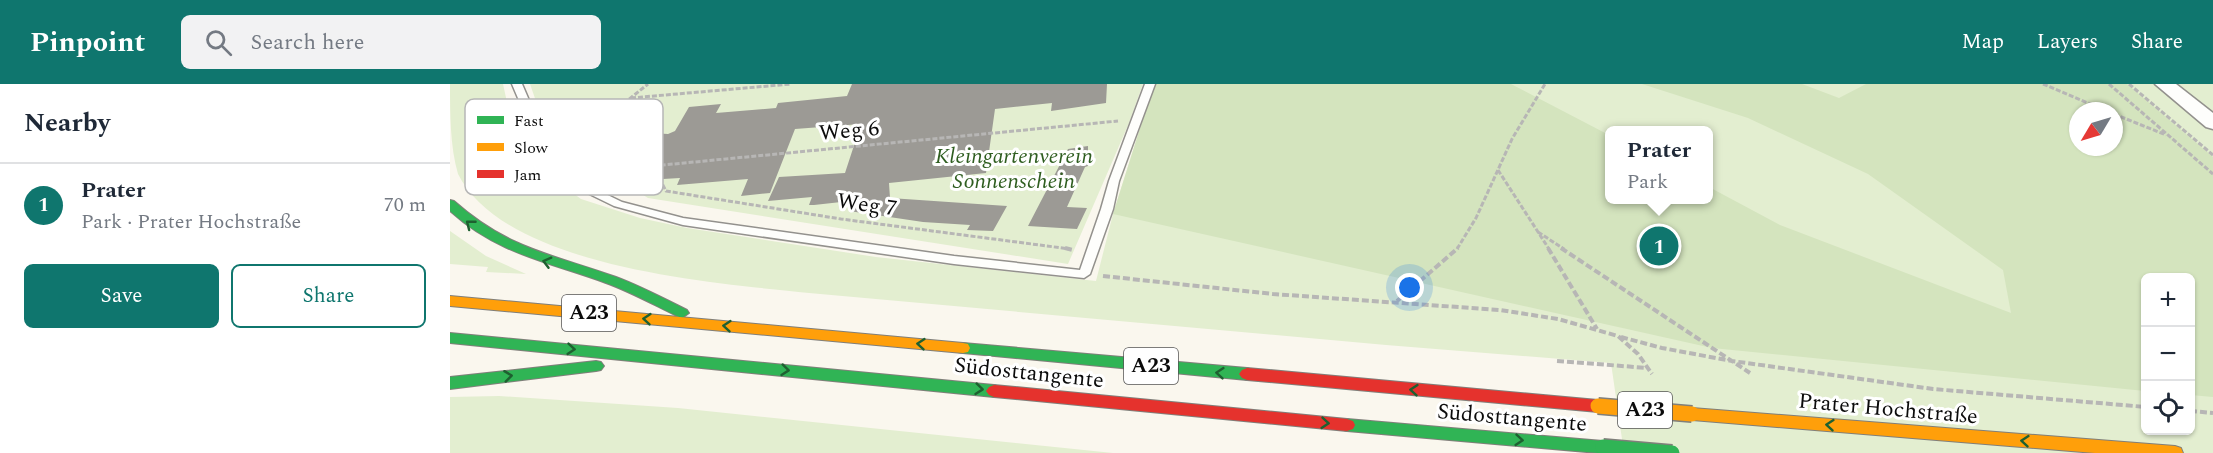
<!DOCTYPE html>
<html lang="en">
<head>
<meta charset="utf-8">
<style>
  :root { --surface:#fff; --page:#f2f2f3; --text:#1f2937; --muted:#747a83; --line:#e0e1e3; --accent:#0f766e }
  body { margin:0; font-family:Spectral,serif; background:var(--page); color:var(--text) }
  .controls { position:absolute; right:18px; bottom:18px; display:grid; overflow:hidden; border-radius:9px; box-shadow:0 2px 4px #0004 }
  .controls button { width:54px; height:54px; display:grid; place-items:center; padding:0; border:0; border-bottom:2px solid var(--line); background:var(--surface); color:var(--text); font:30px sans-serif }
  .compass { position:absolute; left:1619px; top:18px; width:54px; height:54px; border-radius:50%; background:var(--surface); box-shadow:0 2px 4px #0004; rotate:232deg }
  .you { position:absolute; left:960px; top:204px; width:21px; height:21px; margin:-15px; border:4px solid #fff; border-radius:50%; background:#1a73e8; box-shadow:0 0 0 9px #1a73e833 }
  .badge { display:grid; place-items:center; width:39px; height:39px; border-radius:50%; background:var(--accent); color:#fff; font-size:20px; font-weight:700 }
  .pin { position:absolute; translate:-50% -50%; border:3px solid #fff; box-shadow:0 2px 6px #0006 }
  .popup { position:absolute; left:1155px; top:42px; width:108px; height:78px; box-sizing:border-box; display:grid; place-content:center; border-radius:9px; background:var(--surface); filter:drop-shadow(0 2px 4px #0005); font-size:20px; white-space:nowrap; color:var(--muted) }
  .popup b { font-size:22px; color:var(--text) }
  .popup::after { content:''; position:absolute; left:50%; top:100%; margin-left:-12px; border:12px solid transparent; border-top-color:var(--surface) }
  .list { margin:0; padding:0; list-style:none }
  h2 { display:flex; justify-content:space-between; align-items:center; height:78px; margin:0; padding:0 24px; font-size:26px }
  h2 small { font-size:20px; font-weight:400; color:var(--muted) }
  .list li { display:grid; grid-template-columns:39px 1fr auto; gap:18px; align-items:center; box-sizing:border-box; height:84px; padding:0 24px; border-top:2px solid var(--line) }
  .list b { display:block; font-size:22px; white-space:nowrap }
  .list p { margin:0; font-size:20px; white-space:nowrap; color:var(--muted) }
  .list em { font-size:20px; font-style:normal; color:var(--muted) }
  .actions { display:flex; gap:12px; padding:18px 24px }
  .actions a { flex:1; padding:14px 0; border:2px solid var(--accent); border-radius:9px; text-align:center; font-size:21px; color:var(--accent) }
  .actions .main { background:var(--accent); color:#fff }
  .icon { flex:none; width:33px; height:33px; fill:none; stroke:currentColor; stroke-width:2; stroke-linecap:round; stroke-linejoin:round }
  .map { position:relative; flex:none; width:1763px; height:369px; overflow:hidden }
  header { display:flex; align-items:center; gap:36px; box-sizing:border-box; height:84px; padding:0 30px; background:var(--accent); color:#fff }
  header strong { font-size:28px }
  nav { display:flex; gap:33px; margin-inline-start:auto; font-size:21px }
  .search { width:420px; height:54px; background:var(--page); display:flex; align-items:center; gap:15px; box-sizing:border-box; padding:0 21px; border-radius:9px; color:var(--muted); font-size:22px }
  main { display:flex }
  aside { flex:1; background:var(--surface) }
  .map>svg:first-child { display:block }
  .green { fill:#e3eed0; fill-rule:evenodd }
  .forest { fill:#d4e4be; fill-rule:evenodd }
  .building { fill:#9c9a95 }
  .lines { fill:none; stroke-linecap:round; stroke-linejoin:round }
  .lane-casing { stroke:#93918d; stroke-width:3 }
  .street-casing { stroke:#93918d; stroke-width:3 }
  .fast-casing { stroke:#807f7a; stroke-width:2 }
  .slow-casing { stroke:#807f7a; stroke-width:2 }
  .jam-casing { stroke:#807f7a; stroke-width:2 }
  .path-far1 { stroke:#b7b6b5; stroke-width:3; stroke-dasharray:5 2; stroke-linecap:butt }
  .path { stroke:#b7b6b5; stroke-width:4; stroke-dasharray:7 3; stroke-linecap:butt }
  .lane { fill:#fefefc; fill-rule:evenodd }
  .street { fill:#fefefc; fill-rule:evenodd }
  .fast { fill:#30b455; fill-rule:evenodd }
  .slow { fill:#ff9f0a; fill-rule:evenodd }
  .jam { fill:#e5322d; fill-rule:evenodd }
  .fast-bridge-casing { stroke:#807f7a; stroke-width:18; stroke-linecap:butt }
  .slow-bridge-casing { stroke:#807f7a; stroke-width:18; stroke-linecap:butt }
  .fast-bridge { stroke:#30b455; stroke-width:15 }
  .slow-bridge { stroke:#ff9f0a; stroke-width:15 }
  .oneway { stroke:#1e6030 }
  .labels { text-anchor:middle; dominant-baseline:central; stroke-width:6; stroke-linejoin:round; paint-order:stroke }
  .shield { fill:#fff; stroke:#545454; stroke-width:1.5 }
  .shield-label { font-size:21px; font-weight:bold; fill:#0b0b0b }
  .street-label { font-size:22px; fill:#0b0b0b; stroke:#fff }
  .park-label { font-size:22px; font-style:italic; fill:#2f5e20; stroke:#fff }
  .key { fill:#fff; stroke:#b6b6b6; stroke-width:1.5 }
  .key-label { font-size:16px; fill:#0b0b0b }
</style>
</head>
<body>
<header>
<strong>Pinpoint</strong>
<div class="search"><svg class="icon" aria-label="search" viewBox="0 0 24 24"><circle cx="10" cy="10" r="6"/><path d="M15 15l6 6"/></svg>Search here</div>
<nav><a>Map</a><a>Layers</a><a>Share</a></nav>
</header>
<main>
<aside>
<h2>Nearby<small></small></h2>
<ul class="list">
<li><span class="badge">1</span><div><b>Prater</b><p>Park · Prater Hochstraße</p></div><em>70 m</em></li>
</ul>
<div class="actions"><a class="main">Save</a><a>Share</a></div>
</aside>
<div class="map">
<svg width="1763" height="369" viewBox="0 0 1763 369">
  <rect width="100%" height="100%" fill="#faf7ee"/>
  <path class="green" d="M 0,0 L 53,0 L 62,41 L 100,92 L 131,115 L 190,134 L 237,144 L 426,173 L 646,197 L 663,130 L 704,0 L 1763,0 L 1763,369 L 1174,369 L 1161,279 L 936,261 L 359,209 C 265,199 55,184 8,90 C 0,63 0,29 0,0 ZM 1628,27 L 1664,27 L 1664,63 L 1628,63 ZM 1160,46 L 1258,46 L 1258,116 L 1160,116 ZM 1696,194 L 1740,194 L 1740,346 L 1696,346 Z
    M 80,0 L 693,0 L 679,39 L 618,180 L 198,114 L 98,52 Z
    M 0,147 L 36,172 L 76,190 L 36,188 L 38,183 L 0,180 Z
    M 49,312 L 228,324 L 663,369 L 0,369 L 0,313 Z"/>
  <path class="forest" d="M 704,0 L 1061,0 L 1159,51 L 1160,116 L 1258,116 L 1259,103 L 1330,141 L 1561,229 L 1553,186 L 1418,90 L 1298,34 L 1192,0 L 1352,0 L 1389,14 L 1416,0 L 1677,0 L 1763,73 L 1763,313 L 1741,311 L 1740,194 L 1696,194 L 1695,307 L 1262,264 L 663,130 ZM 1628,27 L 1664,27 L 1664,63 L 1628,63 Z"/>
  <path class="building" d="M 402,0 L 657,0 L 656,19 L 601,27 L 602,19 L 545,25 L 536,89 L 439,99 L 440,114 L 557,122 L 543,147 L 517,146 L 520,141 L 473,138 L 399,127 L 400,117 L 364,121 L 359,121 L 362,113 L 318,117 L 329,93 L 395,89 L 411,40 L 345,45 L 320,109 L 291,112 L 298,95 L 227,101 L 230,94 L 213,95 L 203,74 L 187,75 L 191,68 L 163,67 L 185,48 L 218,50 L 225,47 L 239,23 L 271,20 L 266,29 L 326,24 L 328,19 L 397,12 Z
    M 638,62 L 638,82 L 635,83 L 617,123 L 637,124 L 627,145 L 578,142 L 618,65 Z"/>
  <g class="lines">
    <g class="lane-casing">
      <path id="lane" d="M 62,0 L 72,0 L 102,70 L 131,98 L 172,118 L 233,134 L 504,172 L 630,186 L 651,125 L 659,97 L 695,0 L 705,0 L 669,97 L 663,125 L 640,190 L 634,194 L 504,180 L 233,141 L 164,122 L 123,102 L 93,73 Z"/>
    </g>
    <g class="street-casing">
      <path id="street" d="M 1705,0 L 1726,0 L 1763,29 L 1763,45 L 1756,43 Z"/>
    </g>
    <g class="fast-casing">
      <path id="fast" d="M 0,116 L 4,117 C 58,165 101,170 166,193 C 190,202 213,214 237,226 L 239,229 L 232,234 L 227,232 C 204,221 181,208 156,199 C 99,178 47,170 0,127 Z
        M 0,249 L 544,301 L 549,303 L 552,307 L 549,311 L 544,313 L 0,259 Z
        M 513,259 L 797,284 L 802,286 L 805,290 L 802,294 L 797,296 L 513,269 L 508,268 L 506,264 L 508,260 Z
        M 146,277 L 151,278 L 154,282 L 151,286 L 146,287 L 0,305 L 0,293 Z
        M 897,335 L 1153,357 L 1159,358 L 1161,363 L 1159,368 L 1148,369 L 897,347 L 891,345 L 889,341 L 891,337 Z"/>
    </g>
    <g class="slow-casing">
      <path id="slow" d="M 0,212 L 513,259 L 518,260 L 520,264 L 518,268 L 513,269 L 0,222 Z
        M 1242,324 L 1725,362 L 1731,364 L 1733,369 L 1645,369 L 1242,336 L 1236,334 L 1234,330 L 1236,326 Z"/>
    </g>
    <g class="jam-casing">
      <path id="jam" d="M 797,284 L 1148,316 L 1154,318 L 1156,322 L 1154,326 L 1148,328 L 797,296 L 792,294 L 789,290 L 792,286 Z
        M 544,301 L 897,335 L 903,337 L 905,341 L 903,345 L 897,347 L 544,313 L 539,311 L 536,307 L 539,303 Z"/>
    </g>
    <path class="path-far1" d="M 1593,0 L 1657,27
      M 1659,0 L 1763,90
      M 1679,0 L 1763,71
      M 181,14 L 341,0
      M 1664,30 L 1716,51
      M 117,60 L 132,53 L 198,0
      M 116,61 L 139,63 L 194,82 L 203,82 L 668,37
      M 203,82 L 216,107 L 391,135 L 620,165
      M 1048,86 L 1099,165
      M 1088,148 L 1114,165
      M 1007,165 L 1026,134 L 1062,55 L 1095,0"/>
    <path class="path" d="M 615,164 L 623,166
      M 1098,164 L 1147,245
      M 1111,164 L 1300,289
      M 653,192 L 823,210 L 1050,226 L 1108,235 L 1168,252 L 1188,270 L 1202,290
      M 947,217 L 1008,164
      M 1171,253 L 1212,264 L 1282,277 L 1483,305 L 1696,323
      M 1107,277 L 1198,284
      M 1740,327 L 1763,329"/>
    <use href="#lane" class="lane"/>
    <use href="#street" class="street"/>
    <use href="#fast" class="fast"/>
    <use href="#slow" class="slow"/>
    <use href="#jam" class="jam"/>
    <g class="fast-bridge-casing">
      <path id="fast-bridge" d="M 1153,363 L 1222,369"/>
    </g>
    <g class="slow-bridge-casing">
      <path id="slow-bridge" d="M 1148,322 L 1242,330"/>
    </g>
    <use href="#fast-bridge" class="fast-bridge"/>
    <use href="#slow-bridge" class="slow-bridge"/>
  </g>
  <defs><path id="oneway-chevron" d="M-2-3.5L2.5 0L-2 3.5" fill="none" stroke-width="1.6" stroke-linecap="round" stroke-linejoin="round" transform="scale(1.5)"/></defs>
  <g class="oneway">
    <use href="#oneway-chevron" transform="translate(20 140) rotate(-142)"/>
    <use href="#oneway-chevron" transform="translate(97 178) rotate(-165)"/>
    <use href="#oneway-chevron" transform="translate(197 235) rotate(-175)"/>
    <use href="#oneway-chevron" transform="translate(277 242) rotate(-175)"/>
    <use href="#oneway-chevron" transform="translate(471 260) rotate(-175)"/>
    <use href="#oneway-chevron" transform="translate(121 265) rotate(5)"/>
    <use href="#oneway-chevron" transform="translate(335 286) rotate(6)"/>
    <use href="#oneway-chevron" transform="translate(770 289) rotate(-175)"/>
    <use href="#oneway-chevron" transform="translate(58 292) rotate(-7)"/>
    <use href="#oneway-chevron" transform="translate(529 305) rotate(6)"/>
    <use href="#oneway-chevron" transform="translate(964 306) rotate(-175)"/>
    <use href="#oneway-chevron" transform="translate(875 339) rotate(5)"/>
    <use href="#oneway-chevron" transform="translate(1380 341) rotate(-175)"/>
    <use href="#oneway-chevron" transform="translate(1069 356) rotate(5)"/>
    <use href="#oneway-chevron" transform="translate(1575 357) rotate(-175)"/>
  </g>
  <g class="labels">
    <g class="shield">
      <rect x="112" y="211" width="54" height="36" rx="4.5"/>
      <rect x="674" y="264" width="54" height="36" rx="4.5"/>
      <rect x="1168" y="308" width="54" height="36" rx="4.5"/>
    </g>
    <g class="shield-label">
      <text x="139" y="229">A23</text>
      <text x="701" y="282">A23</text>
      <text x="1195" y="326">A23</text>
    </g>
    <g class="street-label">
      <text transform="translate(399 47) rotate(-5)">Weg 6</text>
      <text transform="translate(417 121) rotate(8)">Weg 7</text>
      <text transform="translate(579 289) rotate(6)">Südosttangente</text>
      <text transform="translate(1438 325) rotate(5)">Prater Hochstraße</text>
      <text transform="translate(1062 334) rotate(5)">Südosttangente</text>
    </g>
    <g class="park-label">
      <text x="564" y="72">Kleingartenverein<tspan x="564" dy="25">Sonnenschein</tspan></text>
    </g>
  </g>
  <rect x="15" y="15" width="198" height="96" rx="9" class="key"/>
  <rect x="27" y="32" width="27" height="8" fill="#30b455"/>
  <rect x="27" y="59" width="27" height="8" fill="#ff9f0a"/>
  <rect x="27" y="86" width="27" height="8" fill="#e5322d"/>
  <g class="key-label">
    <text x="64" y="42">Fast</text>
    <text x="64" y="69">Slow</text>
    <text x="64" y="96">Jam</text>
  </g>
</svg>
<div class="controls">
<button>+</button>
<button>−</button>
<button><svg class="icon" aria-label="locate" viewBox="0 0 24 24"><circle cx="12" cy="12" r="6"/><path d="M12 2v4M12 18v4M2 12h4M18 12h4"/></svg></button>
</div>
<svg class="compass" viewBox="-18 -18 36 36"><path d="M0-13l5 13h-10z" fill="#e53935"/><path d="M0 13l5-13h-10z" fill="#747a83"/></svg>
<div class="you"></div>
<div class="pin badge" style="left:1209px;top:162px">1</div>
<div class="popup"><b>Prater</b>Park</div>
</div>
</main>
</body>
</html>
